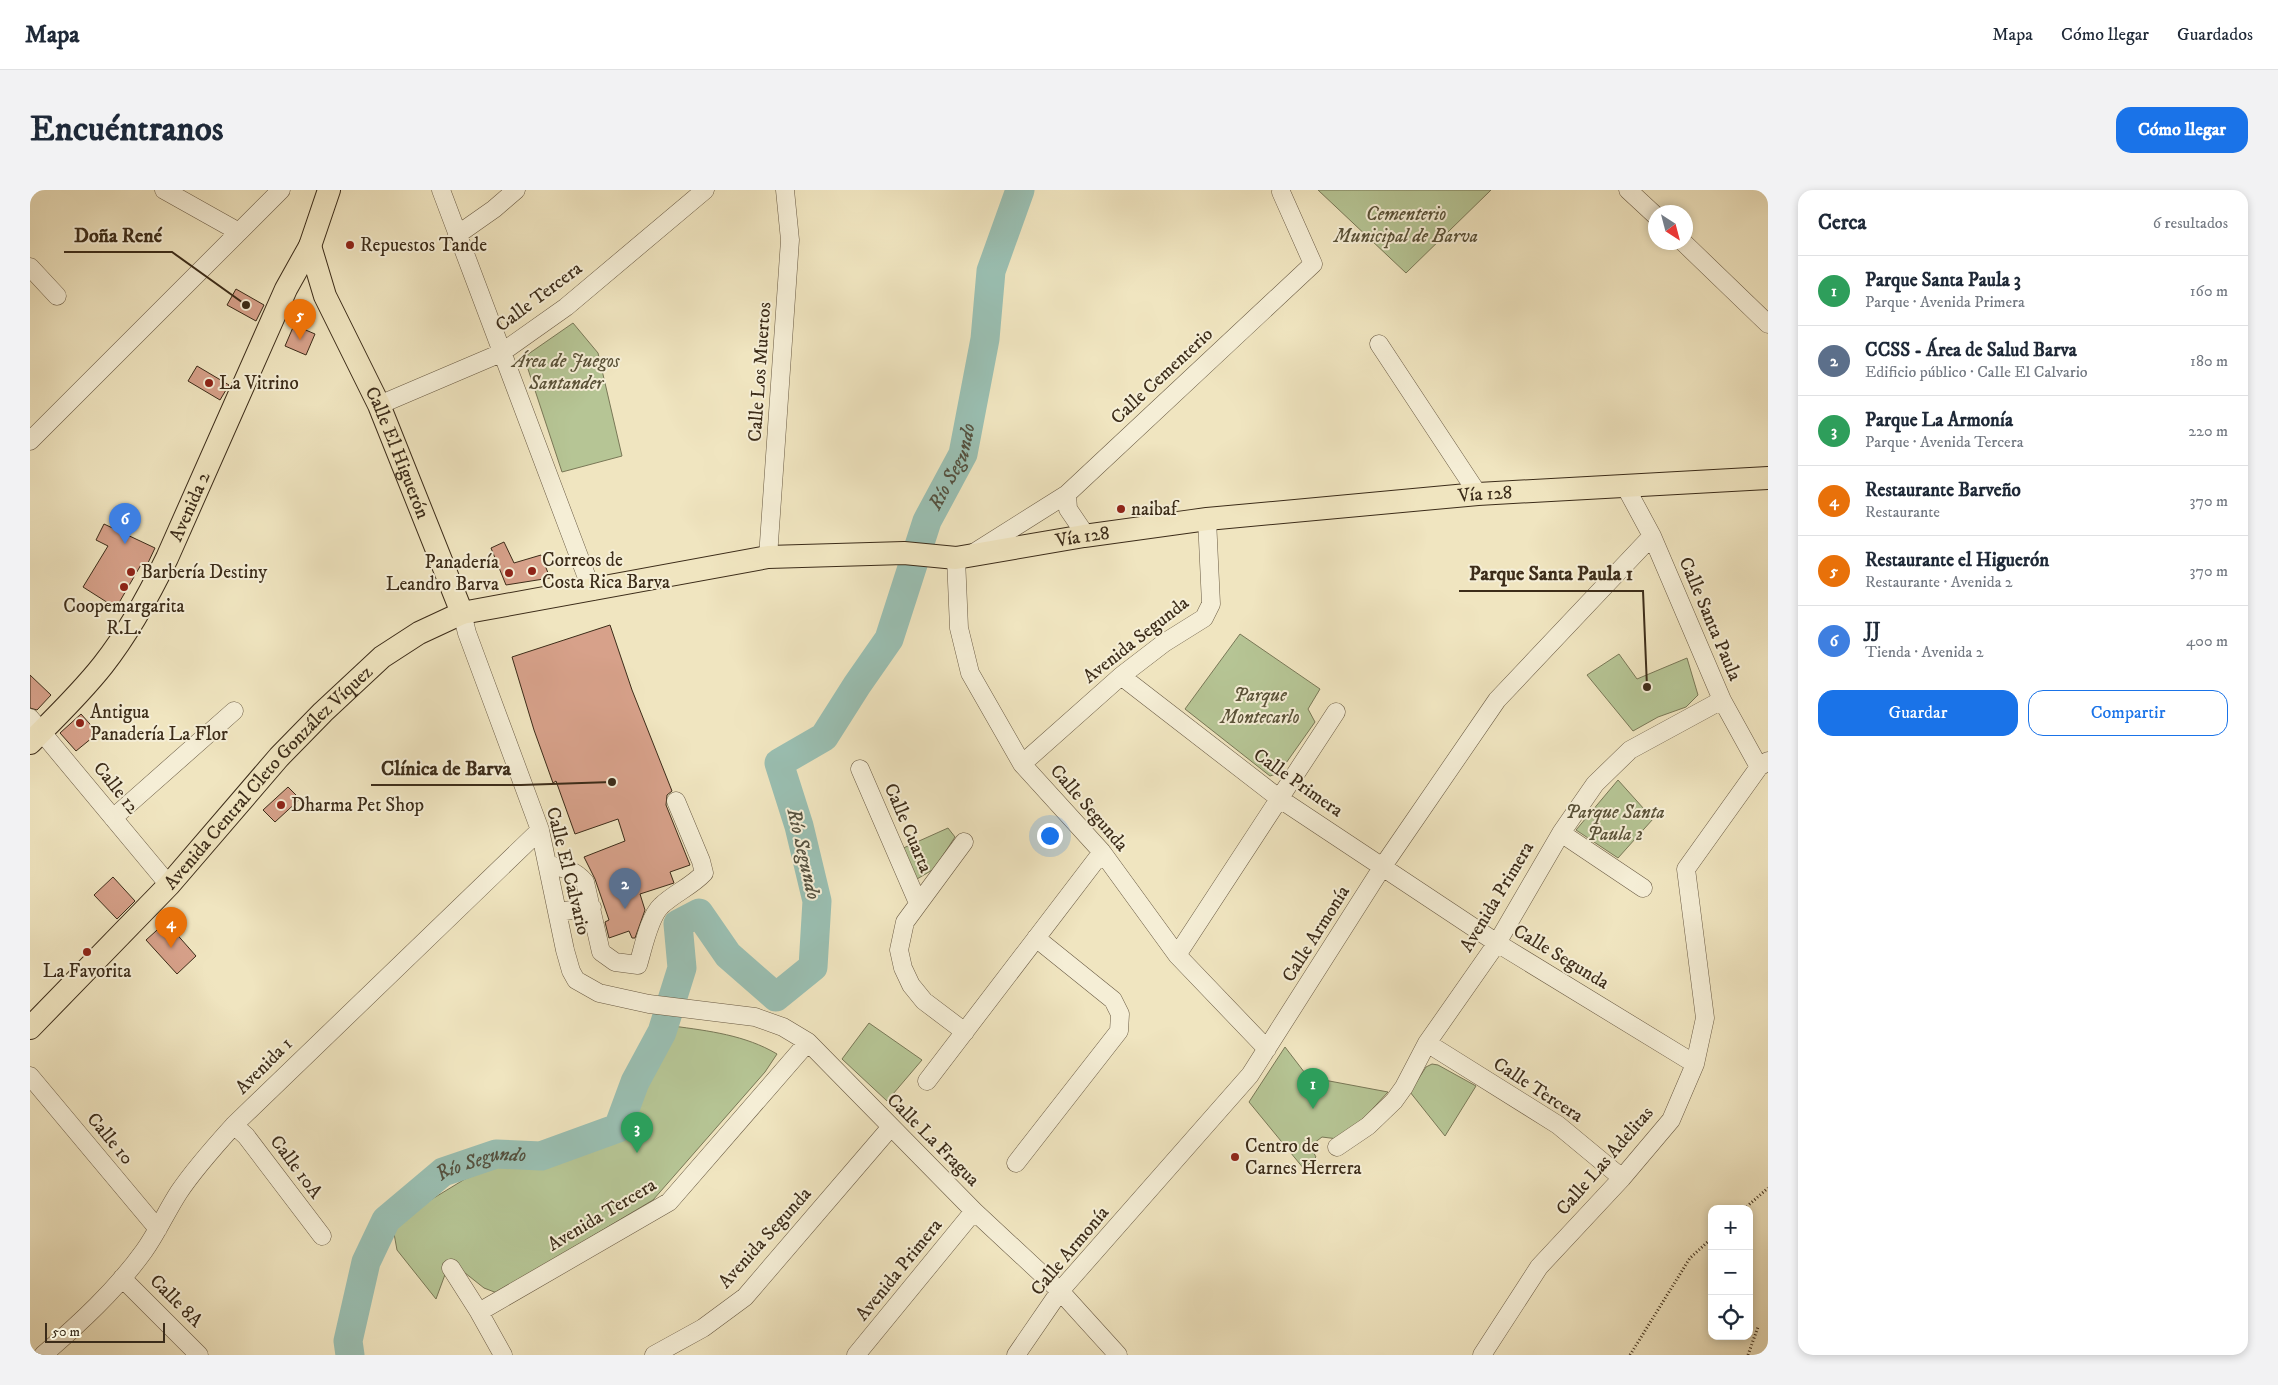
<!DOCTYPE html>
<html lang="es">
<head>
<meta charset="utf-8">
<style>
  :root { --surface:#fff; --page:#f2f2f3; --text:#1f2937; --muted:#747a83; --line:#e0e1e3; --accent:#1a73e8 }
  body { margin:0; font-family:"IM FELL DW Pica",serif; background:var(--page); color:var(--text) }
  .controls { position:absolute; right:15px; bottom:15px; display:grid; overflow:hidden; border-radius:10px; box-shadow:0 2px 8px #0003 }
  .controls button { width:45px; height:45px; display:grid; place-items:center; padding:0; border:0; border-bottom:1px solid var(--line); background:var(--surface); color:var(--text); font:25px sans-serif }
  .compass { position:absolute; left:1618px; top:15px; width:45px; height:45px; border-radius:50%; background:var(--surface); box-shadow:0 2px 8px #0003; rotate:144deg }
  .scale { position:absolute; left:15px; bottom:12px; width:120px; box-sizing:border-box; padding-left:5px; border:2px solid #3c2c19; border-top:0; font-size:14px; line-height:18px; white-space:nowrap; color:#3c2c19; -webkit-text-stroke:4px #f5eed6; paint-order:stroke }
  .you { position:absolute; left:1019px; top:645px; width:18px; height:18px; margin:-12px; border:4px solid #fff; border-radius:50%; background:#1a73e8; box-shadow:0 0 0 8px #1a73e833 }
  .badge { display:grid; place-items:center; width:32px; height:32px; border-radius:50%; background:var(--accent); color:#fff; font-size:16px; font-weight:700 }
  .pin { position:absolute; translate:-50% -41px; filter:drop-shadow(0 1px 2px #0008) }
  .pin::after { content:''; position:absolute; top:26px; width:18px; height:15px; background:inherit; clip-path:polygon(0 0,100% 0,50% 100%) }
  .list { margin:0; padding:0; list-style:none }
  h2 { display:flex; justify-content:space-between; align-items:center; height:65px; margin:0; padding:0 20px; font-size:21px }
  h2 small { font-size:16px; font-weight:400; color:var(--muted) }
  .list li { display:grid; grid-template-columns:32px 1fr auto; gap:15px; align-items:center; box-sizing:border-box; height:70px; padding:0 20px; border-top:1px solid var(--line) }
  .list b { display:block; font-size:19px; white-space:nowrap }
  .list p { margin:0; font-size:16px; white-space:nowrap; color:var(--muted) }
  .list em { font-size:16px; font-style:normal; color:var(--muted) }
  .actions { display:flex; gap:10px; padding:15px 20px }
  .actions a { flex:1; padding:11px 0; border:1px solid var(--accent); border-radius:15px; text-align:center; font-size:18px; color:var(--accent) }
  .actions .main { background:var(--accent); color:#fff }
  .icon { flex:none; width:28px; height:28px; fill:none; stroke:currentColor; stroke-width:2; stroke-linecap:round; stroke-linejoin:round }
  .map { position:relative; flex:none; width:1738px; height:1165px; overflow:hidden; border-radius:15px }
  header { display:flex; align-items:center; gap:30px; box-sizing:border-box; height:70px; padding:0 25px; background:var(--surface); border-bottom:1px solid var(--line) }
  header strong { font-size:24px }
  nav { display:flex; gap:28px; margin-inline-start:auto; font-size:18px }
  .intro { display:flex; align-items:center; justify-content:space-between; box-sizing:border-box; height:120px; padding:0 30px }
  h1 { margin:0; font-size:35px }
  .button { padding:12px 22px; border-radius:15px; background:var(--accent); color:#fff; font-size:18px; font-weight:700 }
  main { display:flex; gap:30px; padding:0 30px }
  aside { flex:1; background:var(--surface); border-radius:15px; box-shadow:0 2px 8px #0003 }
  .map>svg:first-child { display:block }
  .green { fill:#b6c595; stroke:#797857 }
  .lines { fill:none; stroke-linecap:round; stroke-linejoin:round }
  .river { stroke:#9abfb2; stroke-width:29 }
  .building { fill:#d7a18a; stroke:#3c2c19 }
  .minor-casing { stroke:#695a43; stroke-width:19 }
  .major-casing { stroke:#3c2c19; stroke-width:24 }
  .path { stroke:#3c2c19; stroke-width:3; stroke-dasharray:1 2.5; stroke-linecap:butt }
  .minor { stroke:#f5eed6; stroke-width:18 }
  .major { stroke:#f0e5c0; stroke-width:22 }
  .poi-dot { fill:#8f2418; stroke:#f5eed6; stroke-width:2 }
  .labels { text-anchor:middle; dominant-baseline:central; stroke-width:4; stroke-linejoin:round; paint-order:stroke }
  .park-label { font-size:19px; font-style:italic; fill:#5a5238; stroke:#f5eed6 }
  .poi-label { font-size:19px; fill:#3c2c19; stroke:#f5eed6; text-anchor:start }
  .street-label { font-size:19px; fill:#3c2c19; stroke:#f5eed6 }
  .water-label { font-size:20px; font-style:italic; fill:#54513f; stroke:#f5eed6 }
  .leader { fill:none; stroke:#3c2c19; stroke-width:2 }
  .callout-dot { fill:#3c2c19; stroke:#f5eed6; stroke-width:2 }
  .callout-label { font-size:20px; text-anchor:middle; font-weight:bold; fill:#3c2c19; stroke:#f5eed6; stroke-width:4; stroke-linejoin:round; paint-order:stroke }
</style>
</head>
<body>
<header>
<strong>Mapa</strong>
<nav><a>Mapa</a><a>Cómo llegar</a><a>Guardados</a></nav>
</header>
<div class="intro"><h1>Encuéntranos</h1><a class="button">Cómo llegar</a></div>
<main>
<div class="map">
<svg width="1738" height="1165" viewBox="0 0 1738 1165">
  <rect width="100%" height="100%" fill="#f0e5c0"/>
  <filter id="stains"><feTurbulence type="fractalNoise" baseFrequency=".004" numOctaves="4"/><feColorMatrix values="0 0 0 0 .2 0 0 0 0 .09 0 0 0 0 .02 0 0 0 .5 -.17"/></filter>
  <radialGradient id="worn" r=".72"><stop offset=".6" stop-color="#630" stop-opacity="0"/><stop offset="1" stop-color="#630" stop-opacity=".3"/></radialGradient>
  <path class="green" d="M 1288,0 L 1461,0 L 1376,83 Z
    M 543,133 L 568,163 L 592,266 L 532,282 L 494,167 Z
    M 1210,444 L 1290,499 L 1278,519 L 1285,532 L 1249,583 L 1240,586 L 1155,519 Z
    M 1589,464 L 1607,489 L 1657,468 L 1668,505 L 1656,517 L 1628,527 L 1603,541 L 1557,485 Z
    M 1588,590 L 1623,629 L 1588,668 L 1546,640 Z
    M 918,638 L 925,647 L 904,679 L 887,689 L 869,660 Z
    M 839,833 L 892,870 L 857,911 L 812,869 Z
    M 643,836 C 679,841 715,845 747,864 L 735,882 L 623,1010 L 467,1103 L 454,1098 L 420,1071 L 406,1109 L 367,1060 L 363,1038 L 389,1017 L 435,989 L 471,975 L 511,976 L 593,949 Z
    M 1255,857 L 1278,887 L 1358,902 L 1336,926 L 1308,949 L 1292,947 L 1280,956 L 1286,967 L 1274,979 L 1219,912 Z
    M 1402,874 L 1408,875 L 1446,896 L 1415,946 L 1380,902 L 1396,877 Z"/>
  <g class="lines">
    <path class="river" id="s1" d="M 320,1165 L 318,1151 L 336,1072 L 356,1030 L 413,982 L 466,964 L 511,966 L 588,938 L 605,892 L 632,842 L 652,778 L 648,734 L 669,723 L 698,765 L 746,807 L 783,777 L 787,711 L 769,636 L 749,573 L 794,547 L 827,495 L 859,449 L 897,331 L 933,264 L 955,149 L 961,81 L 990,0"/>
  </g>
  <path class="building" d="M 206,99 L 234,115 L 226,131 L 197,115 Z
    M 264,135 L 285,144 L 276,165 L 255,156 Z
    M 167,176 L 199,195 L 190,210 L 158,191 Z
    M 74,334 L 125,358 L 117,375 L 112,373 L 86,418 L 53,397 L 78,356 L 66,350 Z
    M 474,352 L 484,373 L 511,365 L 520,388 L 476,395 L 461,358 Z
    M 580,435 L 602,500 L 642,601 L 637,605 L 636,615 L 660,675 L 640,682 L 644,693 L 610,704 L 615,720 L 605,748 L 602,748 L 599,741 L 579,748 L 575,732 L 579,730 L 565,689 L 554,667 L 595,651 L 588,629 L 545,644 L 526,591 L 523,593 L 504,540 L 482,467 Z
    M 0,485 L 21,505 L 7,520 L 0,518 Z
    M 51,524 L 68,543 L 46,561 L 30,543 Z
    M 258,597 L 270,609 L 245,632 L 233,620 Z
    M 83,687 L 105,711 L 87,729 L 64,705 Z
    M 136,732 L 166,766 L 147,784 L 116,750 Z"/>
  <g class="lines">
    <g class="minor-casing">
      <path id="minor" d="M 134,0 L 209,42
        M 411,0 L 562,401
        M 1598,0 L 1626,26
        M 427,45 L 464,19 L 486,0
        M 1653,52 L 1738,134
        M 0,77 L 27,106
        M 1349,154 L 1448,304
        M 349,215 L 471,163 L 536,117 L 675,0
        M 0,251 L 251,0
        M 1595,296 L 1622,346 L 1692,510 L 1729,577
        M 1037,304 L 1038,319 L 1053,341 L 1054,346
        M 945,362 L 1037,304 L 1283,74 L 1251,2
        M 738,367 L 760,50 L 755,0
        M 926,368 L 929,438 L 940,483 L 992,574 L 1072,662 L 1147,765 L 1237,859
        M 432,423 L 437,443 L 510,640 L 535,760 L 541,781 L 546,790 L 569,803 L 619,814 L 725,827 L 753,837 L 778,852 L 944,1021 L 1030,1101 L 1088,1165
        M 1091,486 L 1250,609 L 1467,753 L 1665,874
        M 0,528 L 139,695
        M 992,574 L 1091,486 L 1134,453 L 1174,428 L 1181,414 L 1177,329
        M 830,579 L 888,713
        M 83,628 L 204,521
        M 1531,643 L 1613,698
        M 934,652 L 875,732 L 869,760 L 873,778 L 881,795 L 894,811 L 935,842
        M 519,675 C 534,678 545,680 555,692 L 571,762 L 585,772 L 608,775 C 613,759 619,727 631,716 C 644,703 661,697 674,683 L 671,671 L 646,611
        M 528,722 L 562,717
        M 1147,765 L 1306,522
        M 1397,853 L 1528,935 L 1592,988
        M 0,886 L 128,1039
        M 897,891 L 1072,662
        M 204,935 L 216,946 L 292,1046
        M 1307,957 L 1338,936 L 1364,911 L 1374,897 L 1397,853 L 1467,753 L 1531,643 L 1565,594 L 1600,560 L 1692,510
        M 986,973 L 1089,841 L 1090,824 L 1083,810 L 1006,748
        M 421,1078 L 449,1122 L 473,1165
        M 92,1088 L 169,1165
        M 449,1122 L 639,1012 L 778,852
        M 13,1165 C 49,1134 86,1100 114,1061 C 127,1043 136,1022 149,1002 C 165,978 185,956 204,935 L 510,640
        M 624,1165 L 673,1138 L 715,1107 L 860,938
        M 826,1165 L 944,1021
        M 986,1165 L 1030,1101 L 1220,885 L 1353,676 L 1467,510 L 1622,346
        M 1452,1165 L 1509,1077 L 1592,988 L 1641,930 L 1665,874 L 1675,828 L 1656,679 L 1729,577 L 1738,571"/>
    </g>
    <g class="major-casing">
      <g id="major">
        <path id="s2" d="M 280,56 L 295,106 L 349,215 L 432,423"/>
        <path id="s3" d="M 0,553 C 25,528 51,503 73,475 C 99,442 119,405 137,368 L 256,99 L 280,56 L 299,0"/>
        <path id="s4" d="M 0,838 L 139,695 L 249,567 L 293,522 L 352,467 L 389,443 L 432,423 L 738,367 L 874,363 L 926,368 L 1054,346 L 1177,329 L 1448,304 L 1738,288"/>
      </g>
    </g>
    <path class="path" d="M 1714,1019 L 1738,998
      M 1600,1165 L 1660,1068 L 1682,1048
      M 1718,1165 L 1728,1137"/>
    <use href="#minor" class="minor"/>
    <use href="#major" class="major"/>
  </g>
  <g class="poi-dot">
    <circle cx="320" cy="55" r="5"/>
    <circle cx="179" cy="193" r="5"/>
    <circle cx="1091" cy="319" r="5"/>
    <circle cx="502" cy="381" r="5"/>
    <circle cx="101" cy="382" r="5"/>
    <circle cx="479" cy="383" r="5"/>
    <circle cx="94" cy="397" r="5"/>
    <circle cx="50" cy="533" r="5"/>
    <circle cx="251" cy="615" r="5"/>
    <circle cx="57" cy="762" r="5"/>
    <circle cx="1205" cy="967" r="5"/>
  </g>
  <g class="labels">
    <g class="park-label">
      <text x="1376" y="24">Cementerio<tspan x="1376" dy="22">Municipal de Barva</tspan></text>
      <text x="536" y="171">Área de Juegos<tspan x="536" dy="22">Santander</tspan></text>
      <text x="1230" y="505">Parque<tspan x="1230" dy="22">Montecarlo</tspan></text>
      <text x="1585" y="622">Parque Santa<tspan x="1585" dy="22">Paula 2</tspan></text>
    </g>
    <g class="poi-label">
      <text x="330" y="55">Repuestos Tande</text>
      <text x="189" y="193">La Vitrino</text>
      <text x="1101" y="319">naibaf</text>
      <text x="512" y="370">Correos de<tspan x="512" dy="22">Costa Rica Barva</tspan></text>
      <text x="469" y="372" text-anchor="end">Panadería<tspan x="469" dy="22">Leandro Barva</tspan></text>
      <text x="111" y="382">Barbería Destiny</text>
      <text x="94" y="416" text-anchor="middle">Coopemargarita<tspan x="94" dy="22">R.L.</tspan></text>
      <text x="60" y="522">Antigua<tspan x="60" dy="22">Panadería La Flor</tspan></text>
      <text x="261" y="615">Dharma Pet Shop</text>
      <text x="57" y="781" text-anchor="middle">La Favorita</text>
      <text x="1215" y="956">Centro de<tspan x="1215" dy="22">Carnes Herrera</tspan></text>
    </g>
    <g class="street-label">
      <text transform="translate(509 107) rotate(-37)">Calle Tercera</text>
      <text transform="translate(730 182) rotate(-86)">Calle Los Muertos</text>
      <text transform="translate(1132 186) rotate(-43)">Calle Cementerio</text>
      <text stroke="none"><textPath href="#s2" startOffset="225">Calle El Higuerón</textPath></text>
      <text stroke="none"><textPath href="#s4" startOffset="1636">Vía 128</textPath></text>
      <text stroke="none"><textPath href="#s3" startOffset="288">Avenida 2</textPath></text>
      <text stroke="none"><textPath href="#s4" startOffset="1231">Vía 128</textPath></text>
      <text transform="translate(1680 429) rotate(67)">Calle Santa Paula</text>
      <text transform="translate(1106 450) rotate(-38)">Avenida Segunda</text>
      <text stroke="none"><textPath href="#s4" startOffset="346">Avenida Central Cleto González Víquez</textPath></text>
      <text transform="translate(1268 593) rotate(35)">Calle Primera</text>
      <text transform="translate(86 598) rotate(51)">Calle 12</text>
      <text transform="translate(1059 618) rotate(49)">Calle Segunda</text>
      <text transform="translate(878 638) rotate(67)">Calle Cuarta</text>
      <text transform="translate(538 681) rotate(76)">Calle El Calvario</text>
      <text transform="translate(1467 707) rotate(-59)">Avenida Primera</text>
      <text transform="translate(1286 744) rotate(-58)">Calle Armonía</text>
      <text transform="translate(1531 767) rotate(31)">Calle Segunda</text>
      <text transform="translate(234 876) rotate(-45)">Avenida 1</text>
      <text transform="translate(1508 900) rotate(33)">Calle Tercera</text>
      <text transform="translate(80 949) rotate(50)">Calle 10</text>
      <text transform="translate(903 950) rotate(45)">Calle La Fragua</text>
      <text transform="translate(1575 971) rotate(-49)">Calle Las Adelitas</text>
      <text transform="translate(266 977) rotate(53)">Calle 10A</text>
      <text transform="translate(572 1025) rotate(-31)">Avenida Tercera</text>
      <text transform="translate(735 1048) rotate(-48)">Avenida Segunda</text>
      <text transform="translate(1040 1061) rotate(-50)">Calle Armonía</text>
      <text transform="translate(869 1080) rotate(-51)">Avenida Primera</text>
      <text transform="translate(146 1111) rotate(45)">Calle 8A</text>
    </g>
    <g class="water-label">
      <text stroke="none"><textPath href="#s1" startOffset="1366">Río Segundo</textPath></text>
      <text transform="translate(773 664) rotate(77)">Río Segundo</text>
      <text stroke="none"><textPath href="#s1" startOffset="256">Río Segundo</textPath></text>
    </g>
  </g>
  <path class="leader" d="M216 115L142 62H34M1617 497L1613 401H1429M582 592L491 595H341"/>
  <g class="callout-dot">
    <circle cx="216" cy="115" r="5"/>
    <circle cx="1617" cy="497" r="5"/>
    <circle cx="582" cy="592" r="5"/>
  </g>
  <g class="callout-label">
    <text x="88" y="52">Doña René</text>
    <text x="1521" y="390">Parque Santa Paula 1</text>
    <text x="416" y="585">Clínica de Barva</text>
  </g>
  <rect width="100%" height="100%" filter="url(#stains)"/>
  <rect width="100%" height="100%" fill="url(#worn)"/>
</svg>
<div class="controls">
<button>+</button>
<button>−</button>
<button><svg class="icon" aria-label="locate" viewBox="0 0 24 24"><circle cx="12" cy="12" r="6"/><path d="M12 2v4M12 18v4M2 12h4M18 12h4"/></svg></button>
</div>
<svg class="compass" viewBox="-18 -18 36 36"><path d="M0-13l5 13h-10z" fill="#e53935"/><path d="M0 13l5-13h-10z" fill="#747a83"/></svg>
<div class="scale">50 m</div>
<div class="you"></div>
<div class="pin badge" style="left:1283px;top:919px;background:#2e9e5b">1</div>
<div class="pin badge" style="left:595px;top:719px;background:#5c6f8a">2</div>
<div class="pin badge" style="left:607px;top:963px;background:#2e9e5b">3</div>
<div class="pin badge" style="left:141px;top:758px;background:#e8710a">4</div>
<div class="pin badge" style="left:270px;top:150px;background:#e8710a">5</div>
<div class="pin badge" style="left:95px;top:354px;background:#3f7fe0">6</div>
</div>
<aside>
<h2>Cerca<small>6 resultados</small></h2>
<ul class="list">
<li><span class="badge" style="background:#2e9e5b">1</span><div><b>Parque Santa Paula 3</b><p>Parque · Avenida Primera</p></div><em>160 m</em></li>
<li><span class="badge" style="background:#5c6f8a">2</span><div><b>CCSS - Área de Salud Barva</b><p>Edificio público · Calle El Calvario</p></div><em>180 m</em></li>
<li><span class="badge" style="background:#2e9e5b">3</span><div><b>Parque La Armonía</b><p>Parque · Avenida Tercera</p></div><em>220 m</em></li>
<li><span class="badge" style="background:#e8710a">4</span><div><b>Restaurante Barveño</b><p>Restaurante</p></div><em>370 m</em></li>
<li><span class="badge" style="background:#e8710a">5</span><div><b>Restaurante el Higuerón</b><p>Restaurante · Avenida 2</p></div><em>370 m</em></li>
<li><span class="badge" style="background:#3f7fe0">6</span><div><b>JJ</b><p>Tienda · Avenida 2</p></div><em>400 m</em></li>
</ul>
<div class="actions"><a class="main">Guardar</a><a>Compartir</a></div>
</aside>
</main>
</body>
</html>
